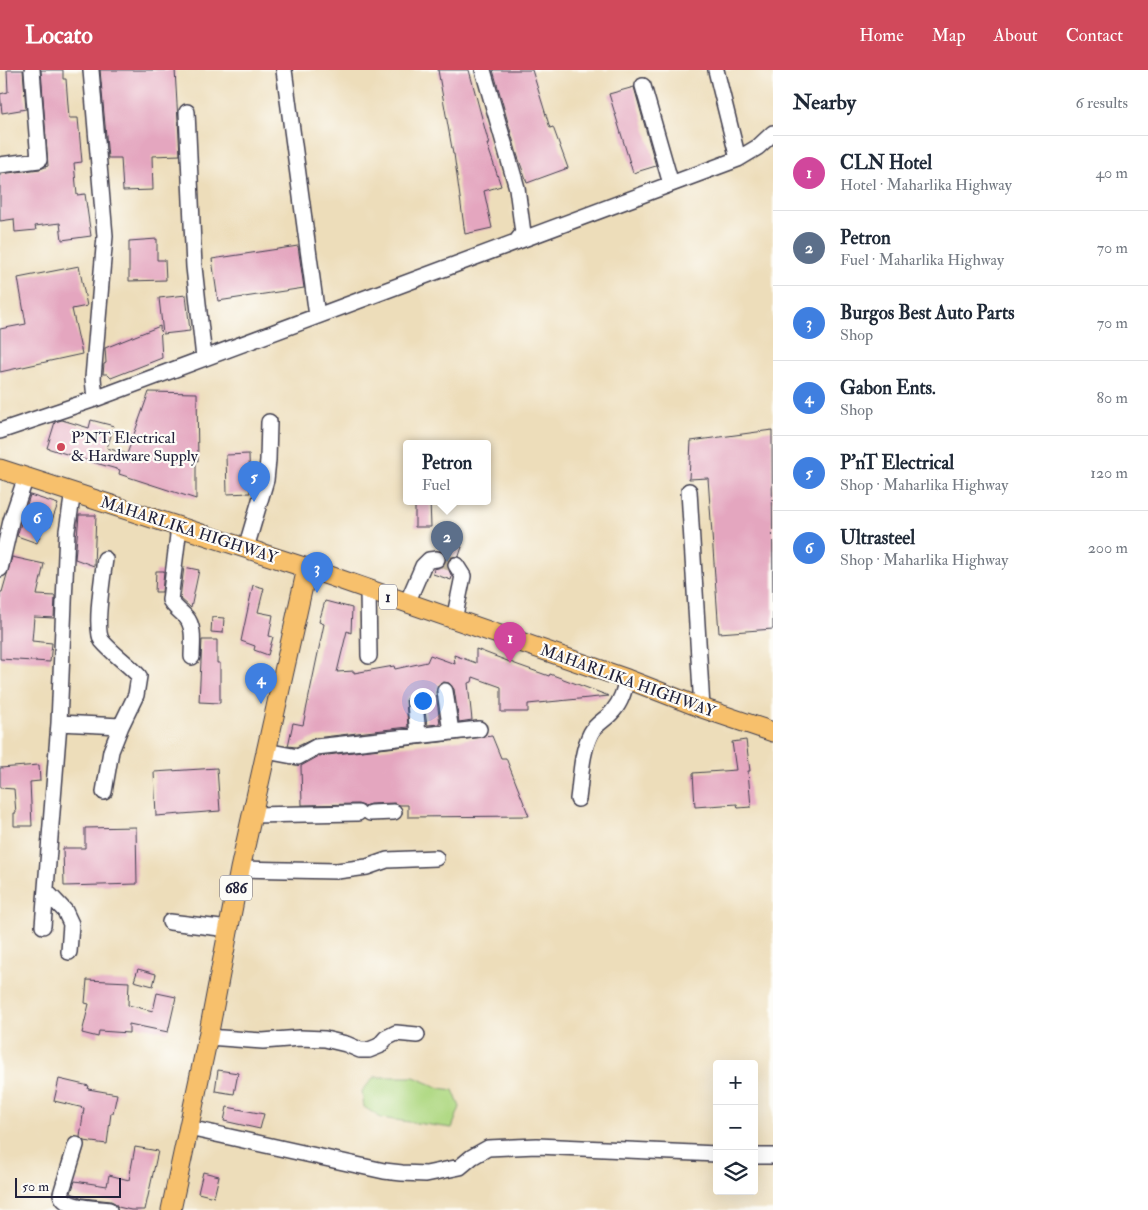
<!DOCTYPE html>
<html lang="en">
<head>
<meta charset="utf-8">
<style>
  :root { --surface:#fff; --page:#f6f6f7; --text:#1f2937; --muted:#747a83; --line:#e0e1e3; --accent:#d1495b }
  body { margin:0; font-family:"IM FELL Double Pica",serif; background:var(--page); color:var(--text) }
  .controls { position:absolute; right:15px; bottom:15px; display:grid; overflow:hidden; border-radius:5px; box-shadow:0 5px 20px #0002 }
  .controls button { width:45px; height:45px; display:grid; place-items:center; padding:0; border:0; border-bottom:1px solid var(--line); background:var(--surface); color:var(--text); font:25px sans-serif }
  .scale { position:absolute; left:15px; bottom:12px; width:106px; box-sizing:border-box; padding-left:5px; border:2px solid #22223b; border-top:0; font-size:14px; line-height:18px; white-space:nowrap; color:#22223b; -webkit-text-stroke:4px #fdfcf7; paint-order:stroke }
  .you { position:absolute; left:422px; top:630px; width:18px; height:18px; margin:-12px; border:4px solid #fff; border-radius:50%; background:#1a73e8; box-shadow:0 0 0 8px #1a73e833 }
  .badge { display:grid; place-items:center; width:32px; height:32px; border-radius:50%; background:var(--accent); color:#fff; font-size:16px; font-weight:700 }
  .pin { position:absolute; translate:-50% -41px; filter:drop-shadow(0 1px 2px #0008) }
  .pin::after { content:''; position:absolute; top:26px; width:18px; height:15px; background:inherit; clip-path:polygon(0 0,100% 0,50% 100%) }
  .popup { position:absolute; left:403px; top:370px; width:88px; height:65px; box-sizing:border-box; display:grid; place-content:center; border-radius:5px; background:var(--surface); filter:drop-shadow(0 1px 4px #0005); font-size:16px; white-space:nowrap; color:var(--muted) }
  .popup b { font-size:19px; color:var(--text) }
  .popup::after { content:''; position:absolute; left:50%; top:100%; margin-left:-10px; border:10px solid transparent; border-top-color:var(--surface) }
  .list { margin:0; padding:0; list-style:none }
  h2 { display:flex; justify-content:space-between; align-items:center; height:65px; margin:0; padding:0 20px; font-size:21px }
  h2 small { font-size:16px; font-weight:400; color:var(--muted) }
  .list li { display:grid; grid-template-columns:32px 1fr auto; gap:15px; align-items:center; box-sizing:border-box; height:75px; padding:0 20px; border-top:1px solid var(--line) }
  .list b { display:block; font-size:19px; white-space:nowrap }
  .list p { margin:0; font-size:16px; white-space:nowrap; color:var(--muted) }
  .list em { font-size:16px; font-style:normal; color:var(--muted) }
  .icon { flex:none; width:28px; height:28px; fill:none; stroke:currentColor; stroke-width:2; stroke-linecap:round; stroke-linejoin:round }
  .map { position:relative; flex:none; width:773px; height:1140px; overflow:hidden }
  header { display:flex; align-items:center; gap:30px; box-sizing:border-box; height:70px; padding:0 25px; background:var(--accent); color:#fff }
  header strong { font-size:24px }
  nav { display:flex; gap:28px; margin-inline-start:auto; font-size:18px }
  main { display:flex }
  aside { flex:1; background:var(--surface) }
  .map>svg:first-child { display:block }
  .green { fill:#b0d984; stroke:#697e60 }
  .building { fill:#e4a6bf }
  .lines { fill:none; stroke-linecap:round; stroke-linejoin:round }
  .minor-tunnel { stroke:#c4b8a1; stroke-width:15; stroke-dasharray:15 8; stroke-linecap:butt }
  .minor-casing { stroke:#403e4e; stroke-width:18 }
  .major-casing { stroke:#403e4e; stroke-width:21 }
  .minor { stroke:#fff; stroke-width:15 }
  .major { stroke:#f7c06c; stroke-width:19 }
  .poi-dot { fill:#d1495b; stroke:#fdfcf7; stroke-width:2 }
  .labels { text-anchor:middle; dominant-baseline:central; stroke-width:4.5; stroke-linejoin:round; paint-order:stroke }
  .shield { fill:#fdfcf7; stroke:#646373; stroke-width:1 }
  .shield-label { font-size:15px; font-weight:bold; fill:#22223b }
  .poi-label { font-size:16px; fill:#22223b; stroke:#fdfcf7; text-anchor:start }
  .street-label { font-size:16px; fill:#22223b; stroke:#fdfcf7 }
</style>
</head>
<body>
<header>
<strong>Locato</strong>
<nav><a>Home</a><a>Map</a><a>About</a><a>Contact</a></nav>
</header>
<main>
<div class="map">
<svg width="773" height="1140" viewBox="0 0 773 1140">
  <rect width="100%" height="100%" fill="#fdfcf7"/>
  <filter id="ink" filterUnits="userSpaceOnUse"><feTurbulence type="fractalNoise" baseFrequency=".02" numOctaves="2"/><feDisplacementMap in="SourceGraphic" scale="10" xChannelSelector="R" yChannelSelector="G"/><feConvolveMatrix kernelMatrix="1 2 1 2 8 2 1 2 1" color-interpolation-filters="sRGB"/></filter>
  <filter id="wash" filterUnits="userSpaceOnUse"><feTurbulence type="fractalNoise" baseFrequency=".0096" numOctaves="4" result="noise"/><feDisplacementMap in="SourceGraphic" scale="20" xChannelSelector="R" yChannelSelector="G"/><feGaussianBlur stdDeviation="1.12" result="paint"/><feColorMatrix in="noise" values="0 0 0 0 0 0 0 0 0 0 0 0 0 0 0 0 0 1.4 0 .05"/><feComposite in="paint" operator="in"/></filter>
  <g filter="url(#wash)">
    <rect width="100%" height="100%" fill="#edddba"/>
    <path class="green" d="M 374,1007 L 414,1007 L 440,1018 L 453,1020 L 460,1037 L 452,1058 L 381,1048 L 364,1037 L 362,1021 Z"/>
    <g id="blocks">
      <path class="building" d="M 7,0 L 23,0 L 26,39 L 2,43 L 0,24 L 8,22 Z
        M 41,0 L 63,0 L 63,9 L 66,9 L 69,48 L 78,48 L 82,92 L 74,93 L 77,125 L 85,124 L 91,166 L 62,170 L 60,153 L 35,156 L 36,160 L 15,162 L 14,149 L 0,151 L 0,104 L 40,99 L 48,96 Z
        M 100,0 L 175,0 L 180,85 L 152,86 L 153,120 L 123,121 L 121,88 L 108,88 Z
        M 438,0 L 469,0 L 489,74 L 487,74 L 501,116 L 484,121 L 492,158 L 465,164 L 454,84 L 453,84 Z
        M 493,0 L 532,0 L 550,58 L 553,57 L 568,98 L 527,113 L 517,84 Z
        M 634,17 L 656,96 L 633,103 L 609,24 Z
        M 157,169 L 157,190 L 165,190 L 166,210 L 129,211 L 129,171 Z
        M 298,176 L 304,218 L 218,231 L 212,189 Z
        M 79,196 L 87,236 L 72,239 L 82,284 L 0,302 L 0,259 L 26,254 L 18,208 Z
        M 186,225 L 190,261 L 163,264 L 159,228 Z
        M 160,256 L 162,288 L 111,308 L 107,304 L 103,304 L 104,294 L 106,293 L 105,278 Z
        M 149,322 L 197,323 L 198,391 L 196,390 L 196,429 L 119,404 L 120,400 L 75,387 L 75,380 L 73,386 L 47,378 L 55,352 L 62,350 L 89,358 L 91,350 L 114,356 L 107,378 L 127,384 Z
        M 772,360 L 773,559 L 719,563 L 708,408 L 689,409 L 691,371 Z
        M 249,384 L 250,423 L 227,424 L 226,385 Z
        M 30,425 L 58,434 L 50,456 L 45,454 L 37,473 L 17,466 Z
        M 415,431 L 430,431 L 431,457 L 415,457 Z
        M 79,445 L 96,445 L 94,496 L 75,489 Z
        M 443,471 L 462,477 L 459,486 L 451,487 L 448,491 L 447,496 L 452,507 L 451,510 L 433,504 L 434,499 L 442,497 L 446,492 L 445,484 L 440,480 Z
        M 12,487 L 44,494 L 37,525 L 55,526 L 54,548 L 34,547 L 32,571 L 52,573 L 50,592 L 0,589 L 0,522 L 2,522 Z
        M 184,497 L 199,500 L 191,538 L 180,528 Z
        M 156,501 L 164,501 L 162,522 L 155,522 Z
        M 253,515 L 264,518 L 258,542 L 273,545 L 269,566 L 273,567 L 268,585 L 254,580 L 255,576 L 241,571 Z
        M 325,531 L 352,538 L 351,563 L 347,561 L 337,602 L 354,601 L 354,603 L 394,596 L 395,599 L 427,592 L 430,585 L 455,594 L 454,585 L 476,593 L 476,579 L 518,595 L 549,606 L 550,604 L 609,626 L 528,634 L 528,642 L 501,642 L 501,617 L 473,607 L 472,612 L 468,613 L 472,650 L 459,652 L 454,619 L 449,613 L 444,612 L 439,614 L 436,622 L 440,654 L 427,655 L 423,628 L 419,625 L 414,624 L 409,626 L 406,630 L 408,657 L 315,668 L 296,677 L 288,676 L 293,653 L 303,655 L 324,554 L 319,552 Z
        M 212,547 L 224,548 L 223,563 L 211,562 Z
        M 202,570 L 217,570 L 217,593 L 220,593 L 220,633 L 199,632 Z
        M 492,666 L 501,688 L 506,688 L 529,746 L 408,747 L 408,735 L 400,735 L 394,733 L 370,734 L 364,736 L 358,734 L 302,735 L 301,696 L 319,686 Z
        M 746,670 L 750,701 L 748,701 L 751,737 L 738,738 L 737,734 L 695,737 L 693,703 L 736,700 L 732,672 Z
        M 39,695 L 40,711 L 30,712 L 32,756 L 14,756 L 14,743 L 16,743 L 14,719 L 0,718 L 0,698 Z
        M 217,698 L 220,741 L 156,746 L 154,702 Z
        M 136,757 L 137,814 L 64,816 L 63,778 L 85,778 L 85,758 Z
        M 138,899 L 156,904 L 153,916 L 134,911 Z
        M 87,910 L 129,912 L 128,935 L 153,941 L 157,923 L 176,927 L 168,962 L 129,954 L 129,963 L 99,961 L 98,967 L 82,963 L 89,934 L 85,933 Z
        M 218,1000 L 238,1003 L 234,1024 L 215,1021 Z
        M 59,1009 L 89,1016 L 88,1019 L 117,1024 L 113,1043 L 111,1043 L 107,1074 L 84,1071 L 80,1067 L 84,1038 L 54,1031 Z
        M 227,1037 L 264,1044 L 260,1059 L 224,1051 Z
        M 135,1077 L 158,1081 L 145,1140 L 131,1140 L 118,1137 L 115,1133 L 111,1131 L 83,1128 L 71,1123 L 75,1111 L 107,1116 L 109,1105 L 129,1110 Z
        M 203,1102 L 219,1106 L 214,1127 L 198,1123 Z"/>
    </g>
  </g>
  <g filter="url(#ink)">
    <use href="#blocks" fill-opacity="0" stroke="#403e4e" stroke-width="1"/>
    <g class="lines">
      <path class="minor-tunnel" d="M 437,489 L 456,495"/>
      <g class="minor-casing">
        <path id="minor" d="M 91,0 L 105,166 L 93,308 L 95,329
          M 284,0 L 317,246
          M 483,0 L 517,118 L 523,163 L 516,172
          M 716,0 L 738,89
          M 643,16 L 671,114
          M 187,42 L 194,197 L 204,288
          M 0,95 L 39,90 L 32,0
          M 0,361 L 95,329 L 738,89 L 758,77 L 773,63
          M 689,421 L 702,638
          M 179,457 L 170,530 C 174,537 180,541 186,547 C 195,557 192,574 192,587
          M 246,478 L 266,410 L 268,390 L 269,352
          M 0,499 L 11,451 L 26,407
          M 368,520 L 369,586
          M 407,533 L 423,496 L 429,490 L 437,489
          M 454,550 L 463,506 L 456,495
          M 445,621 L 451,662
          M 415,633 L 418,665
          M 59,653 L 121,656 L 136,625 L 139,606 C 127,593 113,584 102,571 C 94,560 103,504 105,489
          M 266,681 L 298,687 L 316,677 L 479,659
          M 104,722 L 111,681 L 121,656
          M 578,729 C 581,708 581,682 591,663 C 596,653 606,650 613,641 C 621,632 624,621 627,609
          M 370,743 L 394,742
          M 252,745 L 358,743
          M 240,799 L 337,801 L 367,797 L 387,790 L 436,788
          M 46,821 L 65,841 L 71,854 L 69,882
          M 170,852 L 229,859
          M 43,856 L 59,653 L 67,461 L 73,422
          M 208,967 L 263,971 L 300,968 L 325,969 L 346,974 L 360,980 L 369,980 L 379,976 L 386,968 L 396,963 L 417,965
          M 189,1058 L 384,1101 L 402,1103 L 426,1104 L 460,1097 L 472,1087 L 488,1078 L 537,1076 L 717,1084
          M 76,1075 L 61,1124 C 64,1139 97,1138 109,1140
          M 754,1086 L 773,1086"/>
      </g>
      <g class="major-casing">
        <path id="major" d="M 0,399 L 307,498 L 627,609 L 702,638 L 773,662
          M 171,1140 L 208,967 L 240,799 L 307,498"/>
      </g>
      <use href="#minor" class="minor"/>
      <use href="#major" class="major"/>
    </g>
  </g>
  <circle class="poi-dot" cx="61" cy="377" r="5"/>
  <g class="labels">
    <g class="shield">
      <rect x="379" y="514.5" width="18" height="25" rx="4"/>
      <rect x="220" y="805.5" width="32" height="25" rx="4"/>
    </g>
    <g class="shield-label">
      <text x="388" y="527">1</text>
      <text x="236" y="818">686</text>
    </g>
    <g class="poi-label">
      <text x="71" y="368">P'NT Electrical<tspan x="71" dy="18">&amp; Hardware Supply</tspan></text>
    </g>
    <g class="street-label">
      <text transform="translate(189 460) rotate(18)">MAHARLIKA HIGHWAY</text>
      <text transform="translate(628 611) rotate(20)">MAHARLIKA HIGHWAY</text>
    </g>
  </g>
</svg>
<div class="controls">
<button>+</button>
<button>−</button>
<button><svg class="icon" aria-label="layers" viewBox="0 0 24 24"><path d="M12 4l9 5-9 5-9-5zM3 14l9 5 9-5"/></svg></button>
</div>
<div class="scale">50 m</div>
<div class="you"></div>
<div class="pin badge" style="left:510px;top:593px;background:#d1479c">1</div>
<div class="pin badge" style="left:447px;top:492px;background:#5c6f8a">2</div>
<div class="popup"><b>Petron</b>Fuel</div>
<div class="pin badge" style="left:317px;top:523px;background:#3f7fe0">3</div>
<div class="pin badge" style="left:261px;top:634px;background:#3f7fe0">4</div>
<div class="pin badge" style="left:254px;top:432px;background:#3f7fe0">5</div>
<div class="pin badge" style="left:37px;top:473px;background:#3f7fe0">6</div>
</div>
<aside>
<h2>Nearby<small>6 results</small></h2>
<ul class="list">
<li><span class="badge" style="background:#d1479c">1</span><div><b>CLN Hotel</b><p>Hotel · Maharlika Highway</p></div><em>40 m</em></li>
<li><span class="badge" style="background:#5c6f8a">2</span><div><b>Petron</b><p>Fuel · Maharlika Highway</p></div><em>70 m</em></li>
<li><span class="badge" style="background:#3f7fe0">3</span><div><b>Burgos Best Auto Parts</b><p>Shop</p></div><em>70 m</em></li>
<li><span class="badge" style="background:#3f7fe0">4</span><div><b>Gabon Ents.</b><p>Shop</p></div><em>80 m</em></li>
<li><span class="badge" style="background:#3f7fe0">5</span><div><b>P'nT Electrical</b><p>Shop · Maharlika Highway</p></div><em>120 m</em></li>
<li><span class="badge" style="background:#3f7fe0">6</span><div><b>Ultrasteel</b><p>Shop · Maharlika Highway</p></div><em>200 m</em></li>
</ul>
</aside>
</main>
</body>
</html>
